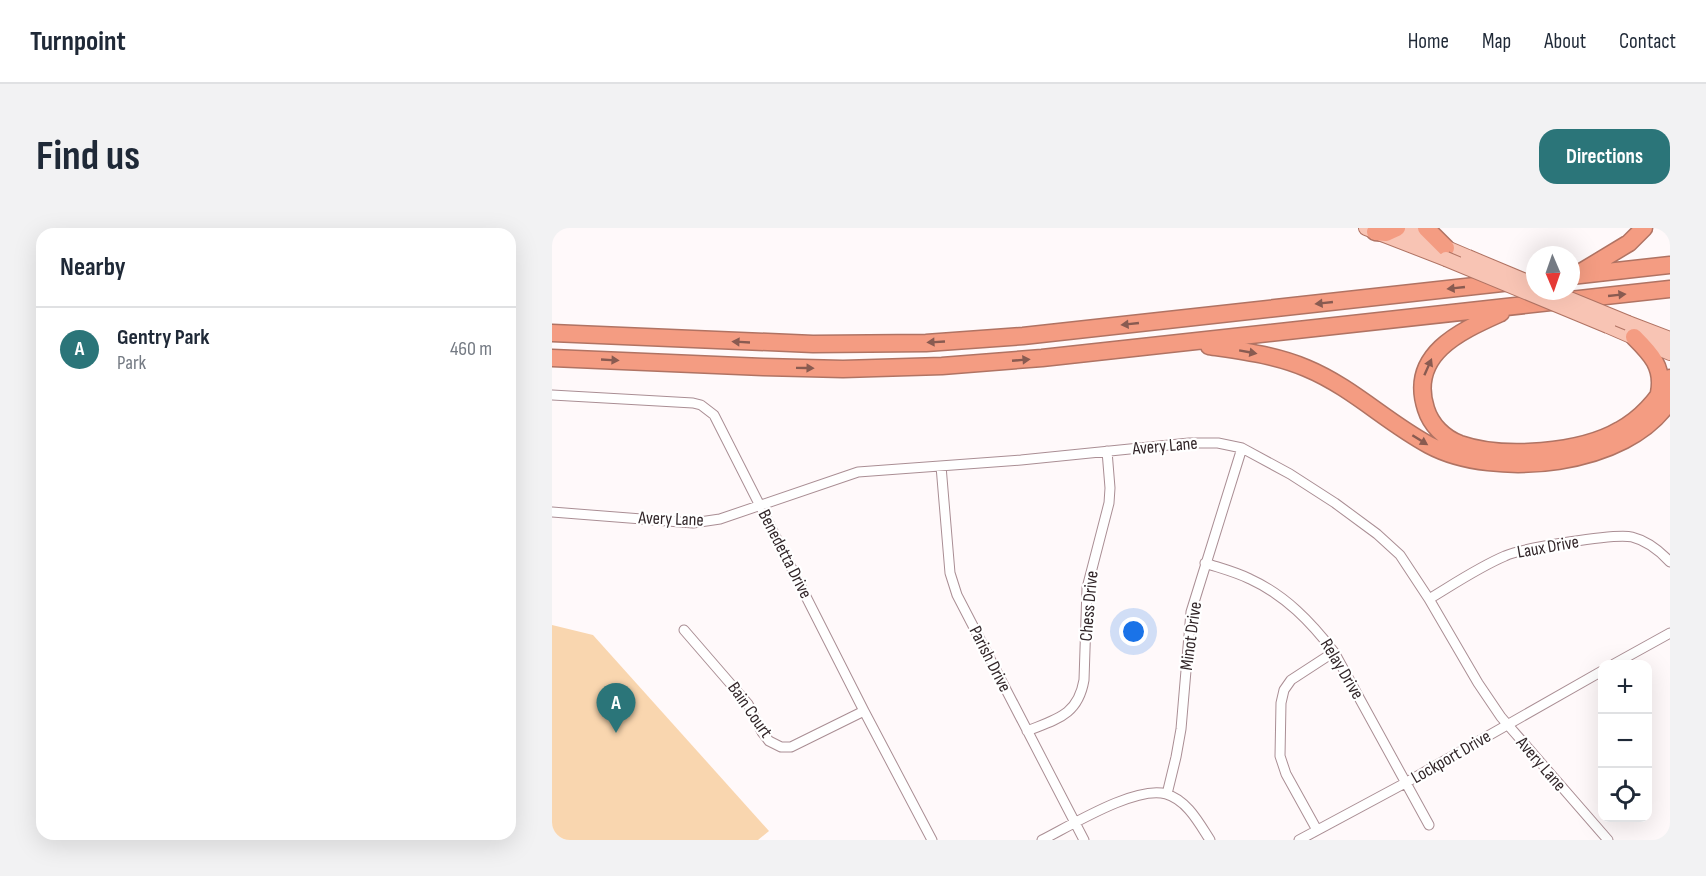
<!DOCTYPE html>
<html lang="en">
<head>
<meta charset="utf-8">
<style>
  :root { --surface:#fff; --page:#f2f2f3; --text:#1f2937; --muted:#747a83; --line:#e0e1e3; --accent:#2b7579 }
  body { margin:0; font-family:"Sofia Sans Condensed",sans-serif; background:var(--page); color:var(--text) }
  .controls { position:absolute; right:18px; bottom:18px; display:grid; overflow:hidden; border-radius:12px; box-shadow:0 6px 24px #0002 }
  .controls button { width:54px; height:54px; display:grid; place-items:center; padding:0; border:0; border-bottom:2px solid var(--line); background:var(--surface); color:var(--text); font:30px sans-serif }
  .compass { position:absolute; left:974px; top:18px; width:54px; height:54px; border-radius:50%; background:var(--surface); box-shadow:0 6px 24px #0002; rotate:178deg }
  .you { position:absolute; left:582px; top:404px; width:21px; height:21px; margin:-15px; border:4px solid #fff; border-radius:50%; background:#1a73e8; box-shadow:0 0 0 9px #1a73e833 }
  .badge { display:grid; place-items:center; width:39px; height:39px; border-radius:50%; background:var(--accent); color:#fff; font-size:20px; font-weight:700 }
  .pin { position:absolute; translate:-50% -50px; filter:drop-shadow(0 2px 3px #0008) }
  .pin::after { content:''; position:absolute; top:32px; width:21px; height:18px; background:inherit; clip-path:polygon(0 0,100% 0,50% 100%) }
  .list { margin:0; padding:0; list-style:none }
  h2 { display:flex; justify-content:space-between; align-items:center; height:78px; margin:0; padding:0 24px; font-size:26px }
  h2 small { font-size:20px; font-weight:400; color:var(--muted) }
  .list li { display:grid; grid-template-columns:39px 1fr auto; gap:18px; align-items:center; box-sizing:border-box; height:84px; padding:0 24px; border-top:2px solid var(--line) }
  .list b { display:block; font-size:22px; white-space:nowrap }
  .list p { margin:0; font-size:20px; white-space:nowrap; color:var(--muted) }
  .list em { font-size:20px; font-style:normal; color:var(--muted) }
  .icon { flex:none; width:33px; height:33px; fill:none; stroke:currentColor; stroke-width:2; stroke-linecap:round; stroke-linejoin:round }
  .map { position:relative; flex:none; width:1118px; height:612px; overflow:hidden; border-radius:18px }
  header { display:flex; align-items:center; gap:36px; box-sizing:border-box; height:84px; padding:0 30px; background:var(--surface); border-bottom:2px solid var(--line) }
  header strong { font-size:28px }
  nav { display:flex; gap:33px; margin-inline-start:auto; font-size:21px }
  .intro { display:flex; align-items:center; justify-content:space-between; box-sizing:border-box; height:144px; padding:0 36px }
  h1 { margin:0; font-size:42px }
  .button { padding:15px 27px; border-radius:18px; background:var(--accent); color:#fff; font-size:21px; font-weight:700 }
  main { display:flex; gap:36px; padding:0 36px }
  aside { flex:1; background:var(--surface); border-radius:18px; box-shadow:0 6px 24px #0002 }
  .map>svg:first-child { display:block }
  .green { fill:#f9d6af }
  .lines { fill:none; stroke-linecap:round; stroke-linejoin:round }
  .minor-casing { stroke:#aa8e94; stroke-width:11 }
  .primary-casing { stroke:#b07363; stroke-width:16 }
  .motorway-casing { stroke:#b07363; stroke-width:19 }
  .minor { stroke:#fff; stroke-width:9 }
  .primary { stroke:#f8c4b4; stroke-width:14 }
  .motorway { stroke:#f49c82; stroke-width:16 }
  .primary-bridge-casing { stroke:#b07363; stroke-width:16; stroke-linecap:butt }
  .primary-bridge { stroke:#f8c4b4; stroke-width:14 }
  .oneway { fill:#895b51 }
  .labels { text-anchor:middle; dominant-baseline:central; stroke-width:4.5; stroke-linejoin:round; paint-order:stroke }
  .street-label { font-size:18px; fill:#322629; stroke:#fff }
</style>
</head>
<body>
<header>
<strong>Turnpoint</strong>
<nav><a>Home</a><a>Map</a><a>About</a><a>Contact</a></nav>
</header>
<div class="intro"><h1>Find us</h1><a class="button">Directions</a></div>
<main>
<aside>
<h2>Nearby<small></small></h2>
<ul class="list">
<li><span class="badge">A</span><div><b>Gentry Park</b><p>Park</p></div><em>460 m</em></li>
</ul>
</aside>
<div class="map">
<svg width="1118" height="612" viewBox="0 0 1118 612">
  <rect width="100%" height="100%" fill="#fff9fa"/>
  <path class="green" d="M 0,397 L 41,407 L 217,603 L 206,612 L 0,612 Z"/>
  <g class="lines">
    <g class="minor-casing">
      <path id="minor" d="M 0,167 L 141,175 L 149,177 L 162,187 L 312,483 L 380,612
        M 389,238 L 398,345 L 405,367 L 532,612
        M 0,284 L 141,295 L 168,291 L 306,244 L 469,232 L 637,215 L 666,215 L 690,220 L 738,246 L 783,275 L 825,306 L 848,327 L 877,371 L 926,455 L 949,489 L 1056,612
        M 653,335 C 668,340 684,344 698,351 C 733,367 759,394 782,424 L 877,597
        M 877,371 C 902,356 927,339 953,328 C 970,320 1064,305 1080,309 C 1096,313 1107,322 1118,334
        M 132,402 L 196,476 L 210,504 L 217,513 L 229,519 L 239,519 L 312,483
        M 1062,436 L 1118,405
        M 475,503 C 505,491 526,487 532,452 L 535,360 L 557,275 L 558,260 L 555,223
        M 615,566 L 624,529 L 629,501 L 639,384 L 690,220
        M 765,602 L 734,546 L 728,528 L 729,475 L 732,462 L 739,452 L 782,424
        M 490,612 C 518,598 584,557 614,566 C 635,572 647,595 658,612
        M 747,612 L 855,554 L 1050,443"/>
    </g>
    <g class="primary-casing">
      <path id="primary" d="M 814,0 L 894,31
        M 848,0 L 916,29
        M 1076,95 L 1118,111
        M 1056,98 L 1118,125"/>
    </g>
    <g class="motorway-casing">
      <path id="motorway" d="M 874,0 L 894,20
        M 823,4 L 834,5 L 845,0
        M 1029,44 L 1077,15 L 1092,0
        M 1019,48 L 1118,37
        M 949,85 C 909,103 856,126 874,181 C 879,197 892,210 908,216 C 951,231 1029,225 1068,202 C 1090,190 1106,171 1118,150
        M 0,105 L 261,116 L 374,115 L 471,108 L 959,54
        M 1082,109 C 1099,126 1112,139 1107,165
        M 657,118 C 690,123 724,127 754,140 C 800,159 834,194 877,217 C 942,252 1077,239 1118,172
        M 0,130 L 211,139 L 291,141 L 390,138 L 490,130 L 1118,61"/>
    </g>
    <use href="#minor" class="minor"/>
    <use href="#primary" class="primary"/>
    <use href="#motorway" class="motorway"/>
    <g class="primary-bridge-casing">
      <path id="primary-bridge" d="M 916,29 L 983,57
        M 894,31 L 1056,98
        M 998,63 L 1076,95"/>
    </g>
    <use href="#primary-bridge" class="primary-bridge"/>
  </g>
  <defs><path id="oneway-solid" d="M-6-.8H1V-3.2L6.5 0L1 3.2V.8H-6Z" transform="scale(1.5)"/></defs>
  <g class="oneway">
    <use href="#oneway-solid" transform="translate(904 60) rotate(174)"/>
    <use href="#oneway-solid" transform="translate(1065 67) rotate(-6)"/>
    <use href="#oneway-solid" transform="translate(772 75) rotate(174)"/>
    <use href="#oneway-solid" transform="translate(578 96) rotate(174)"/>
    <use href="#oneway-solid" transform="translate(189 114) rotate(-177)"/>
    <use href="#oneway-solid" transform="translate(384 114) rotate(177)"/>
    <use href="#oneway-solid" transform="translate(696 124) rotate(10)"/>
    <use href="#oneway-solid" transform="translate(58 132) rotate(3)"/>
    <use href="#oneway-solid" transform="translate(469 132) rotate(-5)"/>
    <use href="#oneway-solid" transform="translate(876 139) rotate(-66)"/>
    <use href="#oneway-solid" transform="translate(253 140) rotate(1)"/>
    <use href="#oneway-solid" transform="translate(868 212) rotate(32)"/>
  </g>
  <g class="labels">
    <g class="street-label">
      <text transform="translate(613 218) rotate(-5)">Avery Lane</text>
      <text transform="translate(119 291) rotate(2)">Avery Lane</text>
      <text transform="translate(996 319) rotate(-10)">Laux Drive</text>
      <text transform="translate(233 326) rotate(63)">Benedetta Drive</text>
      <text transform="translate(537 378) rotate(-85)">Chess Drive</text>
      <text transform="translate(639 408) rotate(-82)">Minot Drive</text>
      <text transform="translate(438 431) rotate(63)">Parish Drive</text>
      <text transform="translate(790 441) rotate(59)">Relay Drive</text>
      <text transform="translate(198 482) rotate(55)">Bain Court</text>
      <text transform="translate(899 529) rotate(-30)">Lockport Drive</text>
      <text transform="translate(989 536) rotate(49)">Avery Lane</text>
    </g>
  </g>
</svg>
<div class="controls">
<button>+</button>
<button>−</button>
<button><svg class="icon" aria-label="locate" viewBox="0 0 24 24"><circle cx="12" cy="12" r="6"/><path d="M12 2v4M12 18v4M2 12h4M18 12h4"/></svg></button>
</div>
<svg class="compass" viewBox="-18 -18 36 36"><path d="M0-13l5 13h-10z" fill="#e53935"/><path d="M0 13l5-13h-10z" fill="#747a83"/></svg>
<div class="you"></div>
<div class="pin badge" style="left:64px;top:505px">A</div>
</div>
</main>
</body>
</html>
